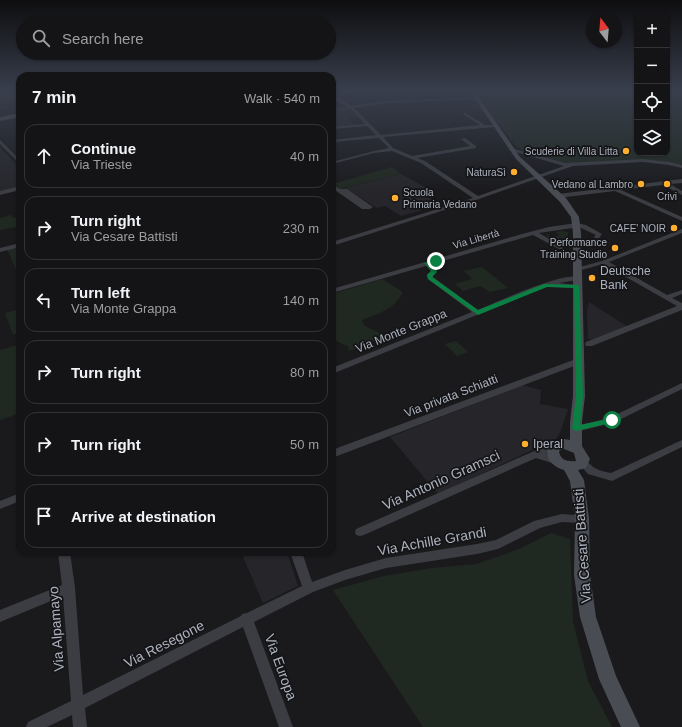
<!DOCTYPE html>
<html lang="en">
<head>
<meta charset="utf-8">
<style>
  :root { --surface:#141416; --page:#1d1d1f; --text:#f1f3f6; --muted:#9d9ea1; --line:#333335 }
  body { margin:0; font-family:Arial,sans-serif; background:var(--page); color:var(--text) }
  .controls { position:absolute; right:12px; top:12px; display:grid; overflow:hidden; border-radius:8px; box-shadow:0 1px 3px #0004 }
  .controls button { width:36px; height:36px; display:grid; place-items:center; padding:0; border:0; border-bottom:1px solid var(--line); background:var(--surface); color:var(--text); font:20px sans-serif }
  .compass { position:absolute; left:586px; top:12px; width:36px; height:36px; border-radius:50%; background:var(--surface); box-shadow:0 1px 3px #0004; rotate:344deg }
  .stop { position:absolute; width:12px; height:12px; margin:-9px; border:3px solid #0b8043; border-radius:50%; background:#fff }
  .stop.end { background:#0b8043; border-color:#fff; box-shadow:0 1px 4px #0008 }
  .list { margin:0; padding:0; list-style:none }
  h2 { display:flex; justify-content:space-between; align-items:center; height:52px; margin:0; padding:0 16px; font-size:17px }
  h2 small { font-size:13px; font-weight:400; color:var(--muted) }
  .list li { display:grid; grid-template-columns:26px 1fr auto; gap:12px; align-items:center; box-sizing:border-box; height:64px; margin:0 8px 8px; padding:0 8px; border:1px solid var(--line); border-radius:12px }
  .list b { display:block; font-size:15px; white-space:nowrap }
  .list p { margin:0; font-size:13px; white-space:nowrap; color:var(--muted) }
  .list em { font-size:13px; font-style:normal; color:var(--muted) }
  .icon { flex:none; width:22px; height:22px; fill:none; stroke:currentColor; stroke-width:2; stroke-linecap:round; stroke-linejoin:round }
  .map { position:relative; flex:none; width:682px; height:727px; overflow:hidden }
  .search { position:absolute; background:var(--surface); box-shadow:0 1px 3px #0004; left:16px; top:16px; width:320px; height:44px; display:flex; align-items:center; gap:10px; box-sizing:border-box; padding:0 14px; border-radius:22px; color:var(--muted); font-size:15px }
  .panel { position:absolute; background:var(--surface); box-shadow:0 1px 3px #0004; left:16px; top:72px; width:320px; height:484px; border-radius:12px }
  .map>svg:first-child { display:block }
  .built { fill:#26262a }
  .green { fill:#202921 }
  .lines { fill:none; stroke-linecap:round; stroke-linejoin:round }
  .street { fill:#3b3d42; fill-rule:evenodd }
  .secondary { fill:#494c53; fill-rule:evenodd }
  .route { fill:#0b8043 }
  .poi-dot { fill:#ffaf30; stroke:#151518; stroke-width:1.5 }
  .labels { text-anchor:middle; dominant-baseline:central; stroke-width:3.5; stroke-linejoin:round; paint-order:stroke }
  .far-poi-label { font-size:10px; fill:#acb2bd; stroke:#151518; text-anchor:end }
  .far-street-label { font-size:10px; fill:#acb2bd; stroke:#151518 }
  .poi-label { font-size:12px; fill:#acb2bd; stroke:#151518; text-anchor:start }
  .street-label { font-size:12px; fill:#acb2bd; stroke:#151518 }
  .near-street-label { font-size:14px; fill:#acb2bd; stroke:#151518 }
</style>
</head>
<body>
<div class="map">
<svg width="682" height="727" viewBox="0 0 682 727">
  <rect width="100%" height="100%" fill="#1a1a1d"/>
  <path class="built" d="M 350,108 L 359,117 L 349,118 L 354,125 L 332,127 L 332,111 Z
    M 0,147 L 20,169 L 20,187 L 0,191 Z
    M 401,174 L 427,188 L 417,191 L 441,205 L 401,216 L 385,206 L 377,208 L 345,188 Z
    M 589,302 L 628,327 L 594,340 L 588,339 L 587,310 Z
    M 522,385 L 541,390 L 540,404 L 568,409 L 560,433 L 556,439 L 438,494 L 390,437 L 495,396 L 502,391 Z
    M 241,552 L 287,552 L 298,586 L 263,603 Z"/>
  <path class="green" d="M 0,90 L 20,90 L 20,100 L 5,102 L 9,109 L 0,110 Z
    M 476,90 L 637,90 L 637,153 L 667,153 L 667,90 L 682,90 L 682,166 C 646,153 606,166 568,163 C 559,162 550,159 541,157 C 532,154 521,151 514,144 L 490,113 Z
    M 392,167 L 401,174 L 340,189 L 332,184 Z
    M 11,215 L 13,218 L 20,217 L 20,234 L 15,227 L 0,230 L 0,218 Z
    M 561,231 L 568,232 L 569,247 L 565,247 L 546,236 L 547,234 L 552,237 L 558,236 L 559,234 L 555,232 Z
    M 20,246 L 20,279 L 7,249 Z
    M 482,267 L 508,288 L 490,292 L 480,286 L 463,291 L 455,284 L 472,279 L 464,271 Z
    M 382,279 L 403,292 C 395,309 378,314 362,320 L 365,326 L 384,335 L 363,347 L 348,351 L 349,347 L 332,339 L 332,294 Z
    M 20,309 L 20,332 L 13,335 L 5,313 Z
    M 456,341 L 468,352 L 457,356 L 445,344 Z
    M 20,344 L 20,413 L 0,420 L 0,350 Z
    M 551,533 L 570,539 L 573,622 L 588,681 L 612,727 L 423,727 L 333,590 L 384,576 L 432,568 L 476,564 L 519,549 Z"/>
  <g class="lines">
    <path class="street" d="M 357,90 L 365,90 L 335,96 L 352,106 L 386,101 L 477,97 L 476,99 L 386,103 L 354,108 L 381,135 L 480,125 L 463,114 L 464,112 L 485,125 L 496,125 L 497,126 L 495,127 L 383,137 L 393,148 L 412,156 L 470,146 L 461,139 L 465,138 L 476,146 L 476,148 L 417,158 L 425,161 L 478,196 L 564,166 L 509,150 L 509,149 L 511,148 L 565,163 L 643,159 L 670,162 L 682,165 L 682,168 L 669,165 L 643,162 L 573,166 L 479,199 L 332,246 L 332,242 L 473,198 L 421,163 L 392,151 L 374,153 L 332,164 L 332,162 L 374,151 L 389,148 L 379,138 L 332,142 L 332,140 L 376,135 L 367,126 L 332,129 L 332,127 L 365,124 L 350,108 L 332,111 L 332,109 L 347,107 L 332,98 L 332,95 Z
      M 0,140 L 20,160 L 20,164 L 0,144 Z
      M 682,179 L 682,183 L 670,184 L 682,191 L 682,195 L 663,185 L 621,190 L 682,217 L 682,221 L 615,191 L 558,198 L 555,196 L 558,194 Z
      M 332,184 L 340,189 L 347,189 L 373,207 L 370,209 L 362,209 L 332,188 Z
      M 20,186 L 20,190 L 0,195 L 0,191 Z
      M 577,223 L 586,225 L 602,234 L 599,238 L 595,238 L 594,237 L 596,235 L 579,227 L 539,233 L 563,247 L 563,249 L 559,249 L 533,235 L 432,264 L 435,267 L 437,271 L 433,275 L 433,277 L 478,310 C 494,303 569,269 580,278 L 577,280 L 559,283 L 577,285 L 579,286 L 579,288 L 555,287 L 552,285 L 548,286 L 332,374 L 332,368 L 472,312 L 428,279 L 427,275 L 431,271 L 426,266 L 332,293 L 332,289 L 522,234 L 549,227 Z
      M 682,229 L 682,233 L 609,262 L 667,295 L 682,290 L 682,294 L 672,298 L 682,303 L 682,310 L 592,346 L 586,346 L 585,344 L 586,342 L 677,306 L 603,264 L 578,271 L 575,269 L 576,268 L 602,261 Z
      M 20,243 L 20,247 L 0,252 L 0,248 Z
      M 576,359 L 579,359 L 583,361 L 582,363 L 332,458 L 332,450 Z
      M 682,383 L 682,389 L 615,422 L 576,432 L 573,431 L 571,429 L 573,427 L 609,418 Z
      M 682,440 L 682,447 L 612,481 L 588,474 L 577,462 L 579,459 C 587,457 589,465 595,468 C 600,471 606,472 611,473 Z
      M 555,444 L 558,445 L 560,447 L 558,449 L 546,454 L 558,457 L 560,460 L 558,463 L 555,464 L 536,458 L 364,535 L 360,536 L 356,535 L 355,532 L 356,529 L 532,452 Z
      M 20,493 L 20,501 L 0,509 L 0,501 Z
      M 562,514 L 586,516 L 587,519 L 586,522 L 582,523 L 562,522 L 540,528 L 498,549 L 477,554 L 386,568 L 345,580 L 313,592 L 254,622 L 293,727 L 279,727 L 243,627 L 85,708 L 87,727 L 73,727 L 72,715 L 47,727 L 26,727 L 28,722 L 71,701 L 63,596 L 0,622 L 0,610 L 62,585 L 58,552 L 70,552 L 75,588 L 83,695 L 241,616 L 242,614 L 247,613 L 302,586 L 290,552 L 302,552 L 312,582 L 345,570 L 386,558 L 477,544 L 496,540 L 534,521 Z"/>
    <path class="secondary" d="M 469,90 L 474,90 L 520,157 L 566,198 L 579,217 L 581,233 L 585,396 L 582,422 L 582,446 L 590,459 L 586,468 L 578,470 L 584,480 L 589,519 L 590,575 L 596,617 L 616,676 L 640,727 L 621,727 L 599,679 L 580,617 L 574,575 L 575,519 L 570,481 L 564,470 C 550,466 542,455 551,443 L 564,439 L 570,440 L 570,422 L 573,396 L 573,233 L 571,217 L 560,202 L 516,159 ZM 564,449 L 574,453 L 576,461 C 567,462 560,460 559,451 Z
      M 20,113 L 20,117 L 0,121 L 0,117 Z"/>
  </g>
  <linearGradient id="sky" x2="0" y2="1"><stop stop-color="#0e0e10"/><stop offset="0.47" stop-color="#383e4c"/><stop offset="1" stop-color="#383e4c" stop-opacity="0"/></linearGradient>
  <rect width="682" height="192" fill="url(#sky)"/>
  <path class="route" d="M 435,260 L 439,261 L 431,264 L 435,267 L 437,272 L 432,277 L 478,310 L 544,284 L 579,285 L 583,396 L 580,425 L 612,418 L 615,419 L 615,422 L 576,431 L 572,429 L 576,396 L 574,288 L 547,287 L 478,315 L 428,279 L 427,275 L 431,271 L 424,263 Z"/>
  <g class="poi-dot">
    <circle cx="626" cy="151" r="4"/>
    <circle cx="514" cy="172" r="4"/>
    <circle cx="641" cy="184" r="4"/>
    <circle cx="667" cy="184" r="4"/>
    <circle cx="395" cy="198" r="4"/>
    <circle cx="674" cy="228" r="4"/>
    <circle cx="615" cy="248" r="4"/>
    <circle cx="592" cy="278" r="4"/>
    <circle cx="525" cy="444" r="4"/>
  </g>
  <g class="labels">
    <g class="far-poi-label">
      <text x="618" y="151">Scuderie di Villa Litta</text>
      <text x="506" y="172">NaturaSì</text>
      <text x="633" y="184">Vedano al Lambro</text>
      <text x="403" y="192" text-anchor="start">Scuola<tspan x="403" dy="12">Primaria Vedano</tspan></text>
      <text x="667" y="196" text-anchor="middle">Crivi</text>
      <text x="666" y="228">CAFE' NOIR</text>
      <text x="607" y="242">Performance<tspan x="607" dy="12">Training Studio</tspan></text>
    </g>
    <g class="far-street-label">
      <text transform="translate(476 239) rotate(-16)">Via Libertà</text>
    </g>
    <g class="poi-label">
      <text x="600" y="271">Deutsche<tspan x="600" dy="14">Bank</tspan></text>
      <text x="533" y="444">Iperal</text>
    </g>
    <g class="street-label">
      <text transform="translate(401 331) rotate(-22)">Via Monte Grappa</text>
      <text transform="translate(451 396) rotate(-21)">Via privata Schiatti</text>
    </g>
    <g class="near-street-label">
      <text transform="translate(441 480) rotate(-24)">Via Antonio Gramsci</text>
      <text transform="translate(432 541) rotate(-10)">Via Achille Grandi</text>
      <text transform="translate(582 546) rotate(-94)">Via Cesare Battisti</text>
      <text transform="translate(56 629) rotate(-94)">Via Alpamayo</text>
      <text transform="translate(164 644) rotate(-27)">Via Resegone</text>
      <text transform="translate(281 667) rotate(70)">Via Europa</text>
    </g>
  </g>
</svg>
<div class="controls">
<button>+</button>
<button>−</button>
<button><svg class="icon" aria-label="locate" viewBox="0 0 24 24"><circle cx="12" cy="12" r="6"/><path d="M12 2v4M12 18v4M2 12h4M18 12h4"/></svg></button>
<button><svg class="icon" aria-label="layers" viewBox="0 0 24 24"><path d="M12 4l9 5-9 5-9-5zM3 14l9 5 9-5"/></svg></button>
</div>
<svg class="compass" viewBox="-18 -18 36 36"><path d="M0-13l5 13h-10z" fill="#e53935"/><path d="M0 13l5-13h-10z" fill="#9d9ea1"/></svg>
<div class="stop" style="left:612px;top:420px"></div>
<div class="stop end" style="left:436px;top:261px"></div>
<div class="search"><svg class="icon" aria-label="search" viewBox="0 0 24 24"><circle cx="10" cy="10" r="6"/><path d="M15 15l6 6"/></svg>Search here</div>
<section class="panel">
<h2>7 min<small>Walk · 540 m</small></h2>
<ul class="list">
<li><svg class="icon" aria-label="ahead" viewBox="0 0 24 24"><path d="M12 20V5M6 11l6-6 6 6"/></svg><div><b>Continue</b><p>Via Trieste</p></div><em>40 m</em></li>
<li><svg class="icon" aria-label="right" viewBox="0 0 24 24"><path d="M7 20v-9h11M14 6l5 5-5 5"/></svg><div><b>Turn right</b><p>Via Cesare Battisti</p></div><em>230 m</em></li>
<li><svg class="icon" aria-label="left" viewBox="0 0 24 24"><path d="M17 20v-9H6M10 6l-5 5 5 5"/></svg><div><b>Turn left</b><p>Via Monte Grappa</p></div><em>140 m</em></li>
<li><svg class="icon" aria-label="right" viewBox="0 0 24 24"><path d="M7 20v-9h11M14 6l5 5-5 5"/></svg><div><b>Turn right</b></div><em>80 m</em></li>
<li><svg class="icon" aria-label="right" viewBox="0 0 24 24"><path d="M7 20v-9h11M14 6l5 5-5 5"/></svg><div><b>Turn right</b></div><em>50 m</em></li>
<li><svg class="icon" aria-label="arrive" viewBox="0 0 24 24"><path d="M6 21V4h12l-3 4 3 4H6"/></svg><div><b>Arrive at destination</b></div></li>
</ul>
</section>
</div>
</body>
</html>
